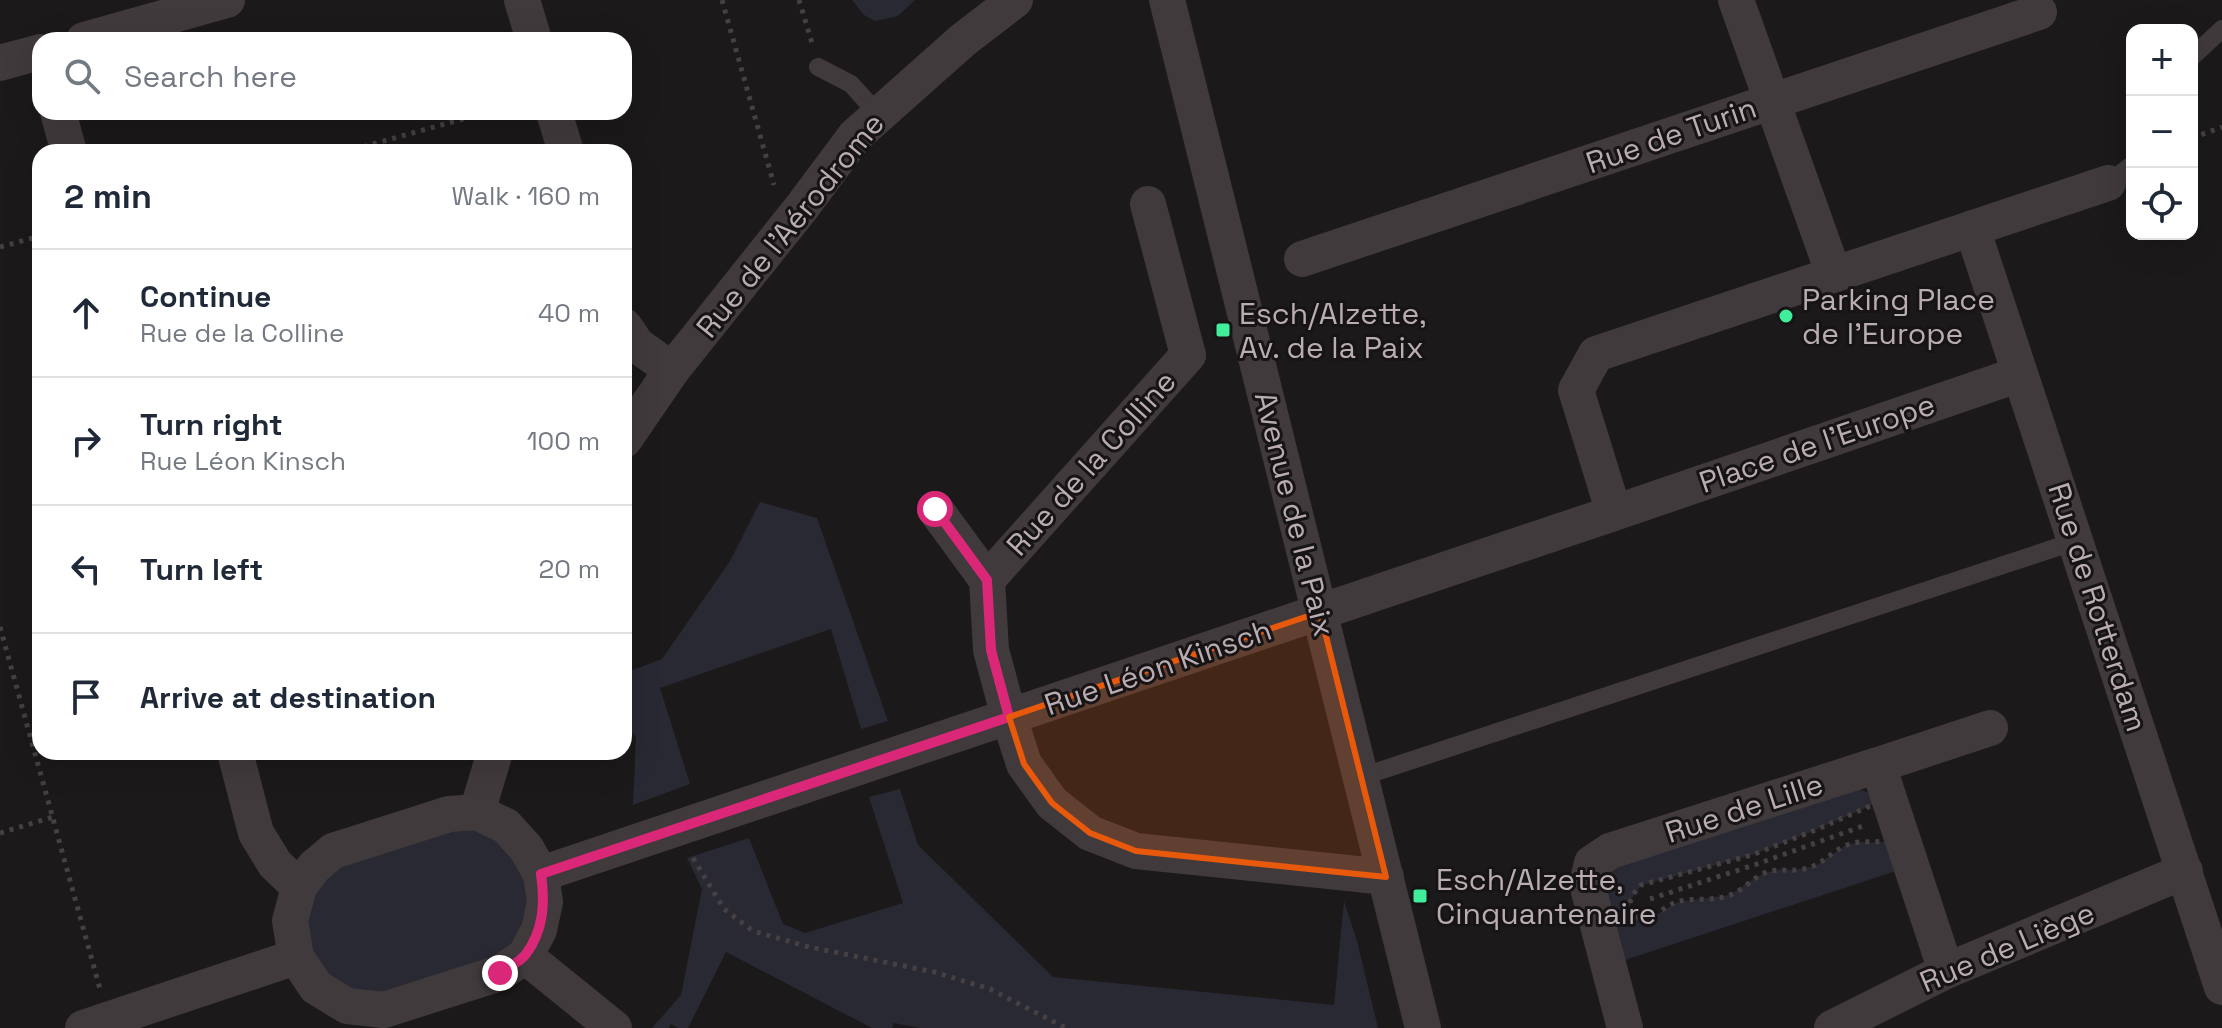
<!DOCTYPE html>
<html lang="en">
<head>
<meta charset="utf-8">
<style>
  :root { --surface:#fff; --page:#f6f6f7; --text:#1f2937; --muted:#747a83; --line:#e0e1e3 }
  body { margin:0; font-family:"Space Grotesk",sans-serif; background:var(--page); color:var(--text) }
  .controls { position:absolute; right:24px; top:24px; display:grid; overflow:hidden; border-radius:16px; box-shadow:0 8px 32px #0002 }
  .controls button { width:72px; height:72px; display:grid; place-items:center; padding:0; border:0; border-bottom:2px solid var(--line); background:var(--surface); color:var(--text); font:40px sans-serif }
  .stop { position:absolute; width:24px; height:24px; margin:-18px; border:6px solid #db2777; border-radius:50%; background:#fff }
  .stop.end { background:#db2777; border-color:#fff; box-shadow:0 2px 8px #0008 }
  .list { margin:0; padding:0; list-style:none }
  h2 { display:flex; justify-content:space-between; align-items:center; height:104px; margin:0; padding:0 32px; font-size:34px }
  h2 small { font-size:26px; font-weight:400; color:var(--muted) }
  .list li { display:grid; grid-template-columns:52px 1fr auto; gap:24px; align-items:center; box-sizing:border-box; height:128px; padding:0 32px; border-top:2px solid var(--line) }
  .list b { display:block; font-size:30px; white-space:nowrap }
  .list p { margin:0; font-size:26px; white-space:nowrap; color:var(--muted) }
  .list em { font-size:26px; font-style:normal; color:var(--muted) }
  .icon { flex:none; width:44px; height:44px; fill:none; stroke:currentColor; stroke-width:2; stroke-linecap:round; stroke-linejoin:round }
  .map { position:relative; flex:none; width:2222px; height:1028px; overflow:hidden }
  .search { position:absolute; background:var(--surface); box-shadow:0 8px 32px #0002; left:32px; top:32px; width:600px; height:88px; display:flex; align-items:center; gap:20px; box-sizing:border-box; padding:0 28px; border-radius:24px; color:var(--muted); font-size:30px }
  .panel { position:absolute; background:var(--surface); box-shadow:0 8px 32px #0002; left:32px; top:144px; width:600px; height:616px; border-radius:24px }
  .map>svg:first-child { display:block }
  .green { fill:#292933 }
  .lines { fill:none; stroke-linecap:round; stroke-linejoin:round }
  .path { stroke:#474043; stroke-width:5; stroke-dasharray:4 6; stroke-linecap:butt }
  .lane { stroke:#403a3c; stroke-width:18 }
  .street { stroke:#403a3c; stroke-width:36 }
  .route { stroke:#db2777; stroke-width:10 }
  .marked { fill:#e8590c; fill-opacity:0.2; stroke:#e8590c; stroke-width:6; stroke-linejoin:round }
  .poi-dot { fill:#40ed9a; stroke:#161414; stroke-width:3 }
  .labels { text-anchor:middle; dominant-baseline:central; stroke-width:6; stroke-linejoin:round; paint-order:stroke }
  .street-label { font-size:30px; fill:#baacb3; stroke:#161414 }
  .poi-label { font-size:30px; fill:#baacb3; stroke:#161414; text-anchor:start }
</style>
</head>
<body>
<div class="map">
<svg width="2222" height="1028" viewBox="0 0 2222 1028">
  <rect width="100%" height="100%" fill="#1b1919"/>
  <path class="green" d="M 852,0 L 915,0 L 898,16 L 875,21 L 864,15 Z
    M 760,502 L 817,518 L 888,721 L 861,729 L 831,629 L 660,688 L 690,784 L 633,805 L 636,737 L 624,724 L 624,673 L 662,659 L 730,561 Z
    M 900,789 L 918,845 L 1053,977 L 1334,1005 L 1344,901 L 1357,941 L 1378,1028 L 919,1028 L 894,1023 L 892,1028 L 872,1028 L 726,952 L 688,1028 L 678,1028 L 671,1024 L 669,1028 L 652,1028 L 681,995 L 702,889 L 687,858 L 749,838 L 783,924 L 805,933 L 903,903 L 869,797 Z
    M 1859,789 L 1869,793 L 1877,803 L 1813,831 L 1752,855 L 1642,885 C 1628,899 1622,918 1648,920 L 1678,902 L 1730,895 L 1756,877 L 1768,872 L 1781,869 L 1794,870 L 1815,866 L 1846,845 L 1860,842 L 1878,843 L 1890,840 L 1899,870 L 1622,961 L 1605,881 L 1609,871 L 1617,863 Z
    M 477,812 L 541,874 L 525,956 L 384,1010 L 316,987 L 299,887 L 314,867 Z"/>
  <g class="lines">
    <path class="path" d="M 722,0 L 774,185
      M 799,0 L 812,43
      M 2192,138 L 2222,127
      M 344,152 L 488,112
      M 0,247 L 40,236
      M 0,627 L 100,989
      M 1877,803 L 1890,840 C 1875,844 1861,839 1847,845 C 1831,851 1823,865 1804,869 C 1791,872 1779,868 1767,872 C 1753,877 1744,890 1730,895 C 1715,901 1696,898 1680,901 C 1668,904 1659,913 1648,920 C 1622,918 1627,899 1641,885 L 1752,855 L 1813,831 Z
      M 0,833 L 53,817
      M 693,858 L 724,909 L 753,931 L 809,947 L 934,972 L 990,989 L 1066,1028
      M 1650,899 L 1757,864 L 1863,826"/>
    <path class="lane" d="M 2192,57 L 2222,29
      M 818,67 L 851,84 L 878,114
      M 2108,183 L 2132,165
      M 1361,777 L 2076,541"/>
    <path class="street" d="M 522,0 L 534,40
      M 1167,0 L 1423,1028
      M 1736,0 L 1834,275
      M 84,40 L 227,0
      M 0,63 L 40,52
      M 58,112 L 69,152
      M 554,112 L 566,152
      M 1972,228 L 2222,987
      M 1302,259 L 2039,12
      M 624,326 L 637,345 L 672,370
      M 2020,374 L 1614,513 L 1576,390 L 1596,354 L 2108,183
      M 624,440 L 672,370 L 802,207 L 855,136 L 963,40 L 1015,0
      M 935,509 L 987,580 L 991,650 L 1009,717 L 1024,764 L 1052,803 L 1090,833 L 1136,851 L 1386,877
      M 987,580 L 1188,355 L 1148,204
      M 235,752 L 256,833 L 275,864 L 299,887
      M 1878,765 L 1990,728
      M 477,812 L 506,826 L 526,848 L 541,874 L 545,902 L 539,930 L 525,956 L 500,973 L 384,1010 L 347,1006 L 316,987 L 296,957 L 290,921 L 299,887 L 314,867 L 333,851 L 449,814 Z
      M 477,812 L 495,752
      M 541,874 L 1614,513
      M 525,956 L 614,1028
      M 83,1028 L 296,957
      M 1625,1028 L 1587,884 L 1592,863 L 1610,851 L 1878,765 L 1946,971
      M 1832,1028 L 1946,971 L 2185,871"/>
  </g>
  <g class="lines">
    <path class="route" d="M 500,973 C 509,967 520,962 526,954 C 544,930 545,902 541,874 L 1009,717 L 991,650 L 987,580 L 935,509"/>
  </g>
  <path class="marked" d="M 1320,612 L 1386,877 L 1136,851 L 1090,833 L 1052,803 L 1024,764 L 1009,717 Z"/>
  <g class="poi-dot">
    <circle cx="1786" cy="316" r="8"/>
    <rect x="1215" y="322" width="16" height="16" rx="4"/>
    <rect x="1412" y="888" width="16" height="16" rx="4"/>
  </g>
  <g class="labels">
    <g class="street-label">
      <text transform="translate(1671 135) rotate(-19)">Rue de Turin</text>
      <text transform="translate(790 225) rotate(-51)">Rue de l'Aérodrome</text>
      <text transform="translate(1817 443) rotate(-19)">Place de l'Europe</text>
      <text transform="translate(1091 463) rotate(-48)">Rue de la Colline</text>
      <text transform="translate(1295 514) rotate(76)">Avenue de la Paix</text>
      <text transform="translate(2098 607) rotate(72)">Rue de Rotterdam</text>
      <text transform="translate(1158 667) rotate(-19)">Rue Léon Kinsch</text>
      <text transform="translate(1744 808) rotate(-18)">Rue de Lille</text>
      <text transform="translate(2007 947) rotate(-23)">Rue de Liège</text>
    </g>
    <g class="poi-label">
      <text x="1802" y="299">Parking Place<tspan x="1802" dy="34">de l'Europe</tspan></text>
      <text x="1239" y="313">Esch/Alzette,<tspan x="1239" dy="34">Av. de la Paix</tspan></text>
      <text x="1436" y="879">Esch/Alzette,<tspan x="1436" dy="34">Cinquantenaire</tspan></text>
    </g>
  </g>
</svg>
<div class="controls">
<button>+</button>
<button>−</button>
<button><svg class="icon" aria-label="locate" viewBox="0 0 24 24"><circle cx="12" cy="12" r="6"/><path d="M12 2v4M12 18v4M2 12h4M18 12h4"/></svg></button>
</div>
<div class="stop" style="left:935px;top:509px"></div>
<div class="stop end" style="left:500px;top:973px"></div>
<div class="search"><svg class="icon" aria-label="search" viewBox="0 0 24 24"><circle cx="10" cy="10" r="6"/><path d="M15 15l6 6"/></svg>Search here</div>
<section class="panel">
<h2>2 min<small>Walk · 160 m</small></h2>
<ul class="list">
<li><svg class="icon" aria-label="ahead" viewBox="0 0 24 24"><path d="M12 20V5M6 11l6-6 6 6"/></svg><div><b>Continue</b><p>Rue de la Colline</p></div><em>40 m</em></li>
<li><svg class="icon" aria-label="right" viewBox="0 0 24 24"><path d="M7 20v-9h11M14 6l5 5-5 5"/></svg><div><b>Turn right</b><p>Rue Léon Kinsch</p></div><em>100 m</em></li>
<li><svg class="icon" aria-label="left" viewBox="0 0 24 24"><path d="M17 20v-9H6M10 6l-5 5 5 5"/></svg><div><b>Turn left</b></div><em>20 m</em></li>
<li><svg class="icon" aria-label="arrive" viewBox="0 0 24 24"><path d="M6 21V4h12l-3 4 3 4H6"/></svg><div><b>Arrive at destination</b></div></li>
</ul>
</section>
</div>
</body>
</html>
